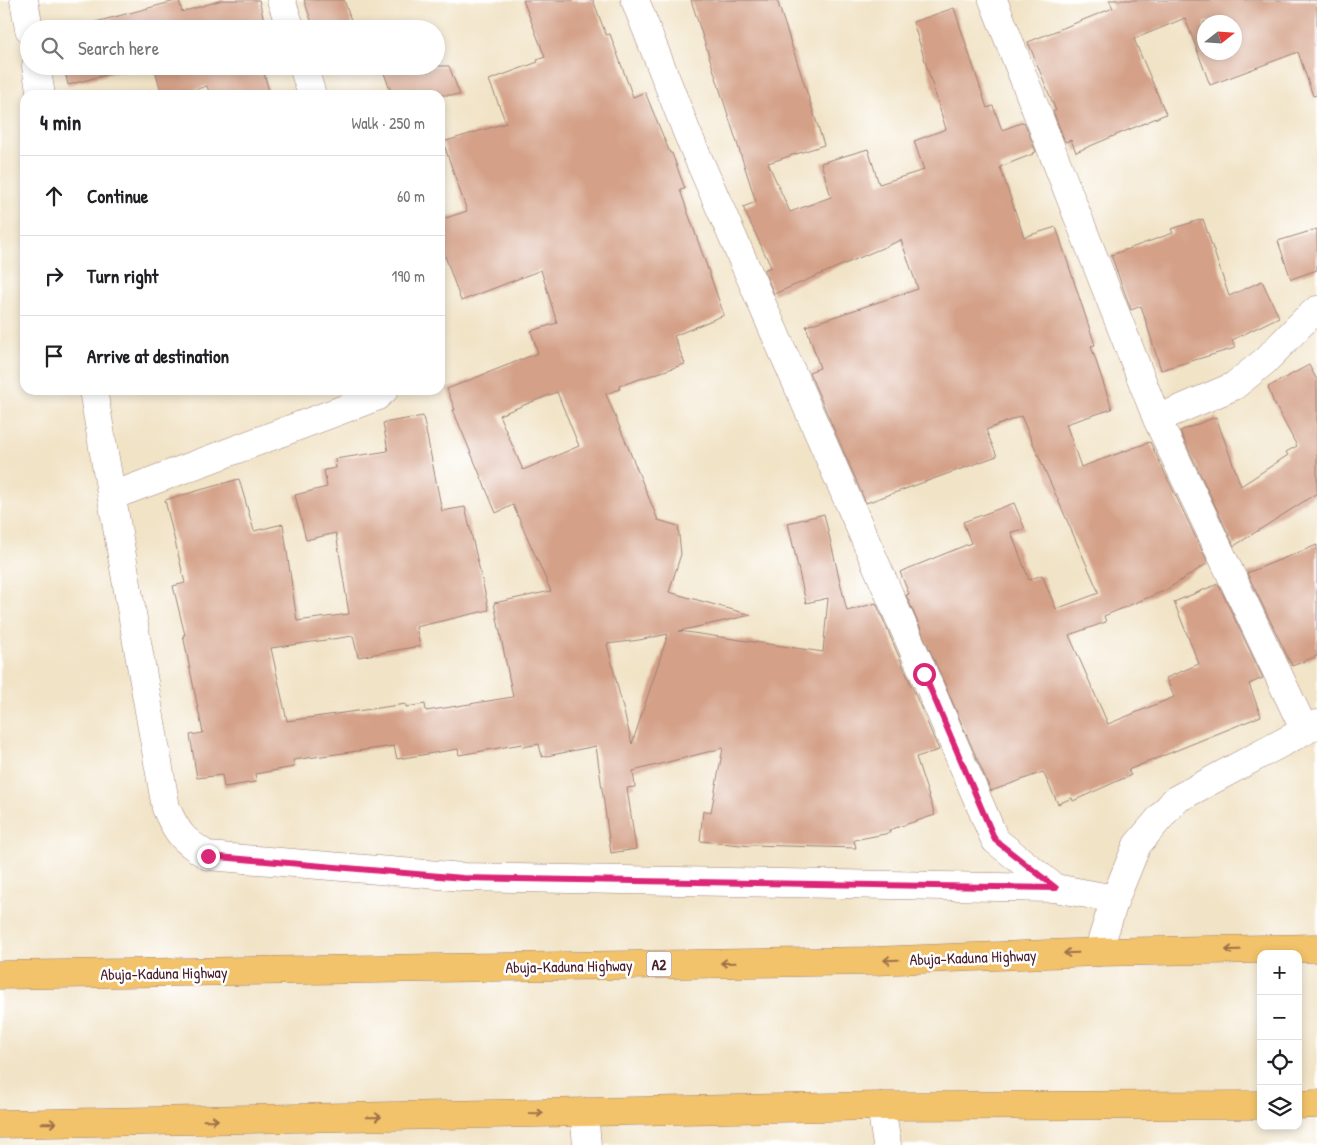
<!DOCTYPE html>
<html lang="en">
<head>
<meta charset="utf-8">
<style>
  :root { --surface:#fff; --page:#f6f6f6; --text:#202124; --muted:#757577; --line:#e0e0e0 }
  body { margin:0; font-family:"Patrick Hand",sans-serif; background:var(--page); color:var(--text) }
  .controls { position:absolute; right:15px; bottom:15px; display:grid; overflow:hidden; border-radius:10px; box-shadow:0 2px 8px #0003 }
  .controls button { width:45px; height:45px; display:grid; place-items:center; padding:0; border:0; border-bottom:1px solid var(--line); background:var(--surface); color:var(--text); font:25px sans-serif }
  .compass { position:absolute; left:1197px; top:15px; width:45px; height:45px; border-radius:50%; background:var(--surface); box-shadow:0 2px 8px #0003; rotate:73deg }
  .stop { position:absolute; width:15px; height:15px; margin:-11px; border:4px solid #db2777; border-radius:50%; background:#fff }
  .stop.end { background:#db2777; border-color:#fff; box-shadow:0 1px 5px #0008 }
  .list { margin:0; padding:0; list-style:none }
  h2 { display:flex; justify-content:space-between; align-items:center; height:65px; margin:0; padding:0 20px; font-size:21px }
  h2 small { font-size:16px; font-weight:400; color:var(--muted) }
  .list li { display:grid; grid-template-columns:32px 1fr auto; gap:15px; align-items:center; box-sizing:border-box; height:80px; padding:0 20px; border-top:1px solid var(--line) }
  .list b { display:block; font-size:19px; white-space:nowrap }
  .list em { font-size:16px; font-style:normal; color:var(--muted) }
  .icon { flex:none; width:28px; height:28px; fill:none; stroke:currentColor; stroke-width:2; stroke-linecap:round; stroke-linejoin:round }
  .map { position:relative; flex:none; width:1317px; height:1145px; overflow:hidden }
  .search { position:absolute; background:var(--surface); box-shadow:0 2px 8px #0003; left:20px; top:20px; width:425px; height:55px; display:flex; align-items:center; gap:12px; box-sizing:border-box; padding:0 18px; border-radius:28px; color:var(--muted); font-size:19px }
  .panel { position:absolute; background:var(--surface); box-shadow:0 2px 8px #0003; left:20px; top:90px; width:425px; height:305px; border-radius:15px }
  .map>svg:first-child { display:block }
  .building { fill:#d4a087; fill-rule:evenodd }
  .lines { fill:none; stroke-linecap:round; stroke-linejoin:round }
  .minor-casing { stroke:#9e8178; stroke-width:29 }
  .highway-casing { stroke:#9e8178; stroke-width:29 }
  .minor { stroke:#fff; stroke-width:28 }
  .highway { stroke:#f2c36a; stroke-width:28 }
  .oneway { stroke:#9e714a }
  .route { stroke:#db2777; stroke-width:6 }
  .labels { text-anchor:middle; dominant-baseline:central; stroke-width:5; stroke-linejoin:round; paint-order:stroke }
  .shield { fill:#fff; stroke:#80626b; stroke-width:1 }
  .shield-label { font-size:15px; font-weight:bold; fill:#4a1f2b }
  .street-label { font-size:16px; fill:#4a1f2b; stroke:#fff }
</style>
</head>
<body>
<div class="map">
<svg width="1317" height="1145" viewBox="0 0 1317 1145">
  <rect width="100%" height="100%" fill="#fff"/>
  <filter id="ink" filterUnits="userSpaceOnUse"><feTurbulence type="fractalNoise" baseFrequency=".02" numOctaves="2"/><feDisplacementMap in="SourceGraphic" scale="10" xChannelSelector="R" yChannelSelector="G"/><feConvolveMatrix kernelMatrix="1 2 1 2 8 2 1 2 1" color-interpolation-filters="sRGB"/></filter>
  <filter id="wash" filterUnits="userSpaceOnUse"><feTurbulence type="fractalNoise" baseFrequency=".0096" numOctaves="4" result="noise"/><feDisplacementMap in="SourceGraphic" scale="20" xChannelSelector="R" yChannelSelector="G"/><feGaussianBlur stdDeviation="1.12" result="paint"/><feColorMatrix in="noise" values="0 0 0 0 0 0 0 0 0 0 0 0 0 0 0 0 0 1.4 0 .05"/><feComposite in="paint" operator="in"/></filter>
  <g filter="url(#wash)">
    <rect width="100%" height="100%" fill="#f1e3c6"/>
    <g id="blocks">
      <path class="building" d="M 179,0 L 182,12 L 222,0 L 259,0 L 266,29 L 69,29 Z
        M 304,0 L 344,0 L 354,29 L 314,29 Z
        M 523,0 L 593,0 L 606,35 L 610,34 L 633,97 L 645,92 L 670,153 L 672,153 L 685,189 L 680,190 L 724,315 L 674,336 L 685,364 L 619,386 L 620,389 L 606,394 L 658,520 L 678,526 L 681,554 L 669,592 L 751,615 L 679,631 L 823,652 L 828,598 L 806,603 L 788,523 L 824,514 L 847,611 L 876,603 L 939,750 L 916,757 L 935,815 L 889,830 L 890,833 L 854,840 L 856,848 L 751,845 L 751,846 L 700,841 L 703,811 L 711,812 L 723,748 L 633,771 L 635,787 L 627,788 L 636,849 L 611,853 L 596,746 L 542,757 L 539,744 L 523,747 L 522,744 L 459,755 L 458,749 L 397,759 L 394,746 L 293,760 L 294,767 L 255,774 L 256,782 L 224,787 L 222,775 L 197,778 L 190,735 L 203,733 L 183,635 L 185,635 L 173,586 L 185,583 L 165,500 L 239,479 L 254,531 L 283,524 L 297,621 L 349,614 L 336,533 L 306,540 L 295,495 L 327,487 L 324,470 L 336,468 L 335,459 L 388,451 L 383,423 L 423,416 L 442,511 L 465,507 L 489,610 L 416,627 L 420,646 L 358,657 L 353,636 L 271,648 L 287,721 L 406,704 L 406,707 L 425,704 L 426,711 L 513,697 L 494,603 L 551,591 L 513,505 L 496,513 L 453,410 L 455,410 L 447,389 L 538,353 L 531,331 L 557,323 L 541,270 L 461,301 L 440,242 L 440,220 L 467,211 L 443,142 L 506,123 L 489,80 L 538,62 L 537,60 L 545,57 ZM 557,392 L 579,446 L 523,470 L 499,415 ZM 668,634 L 632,744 L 607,644 L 639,640 Z
        M 691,0 L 777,0 L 824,145 L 768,163 L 790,212 L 831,197 L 821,163 L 868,149 L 879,184 L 924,170 L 914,141 L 946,129 L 913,22 L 954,8 L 987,108 L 993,106 L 1002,130 L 1024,122 L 1036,152 L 1032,153 L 1033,154 L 1000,167 L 1024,237 L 1056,227 L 1095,345 L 1091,346 L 1112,409 L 1066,424 L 1081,467 L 1150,442 L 1208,563 L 1166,590 L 1104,616 L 1106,622 L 1069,635 L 1108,724 L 1174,697 L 1166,678 L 1199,664 L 1174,602 L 1218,584 L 1263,678 L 1249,684 L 1261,716 L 1128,770 L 1131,775 L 1073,801 L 1072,798 L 1058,804 L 1043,772 L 991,791 L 906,595 L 909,594 L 900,572 L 971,543 L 963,522 L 1014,503 L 1025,529 L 1011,532 L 1029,580 L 1042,575 L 1056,609 L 1099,593 L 1021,416 L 986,430 L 997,456 L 866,503 L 809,372 L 820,368 L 806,326 L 918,289 L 901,240 L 774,294 L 764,270 L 771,267 L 743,207 L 756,202 Z
        M 1109,0 L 1317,0 L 1317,95 L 1313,96 L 1298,52 L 1210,85 L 1185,18 L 1134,39 L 1166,114 L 1076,152 L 1071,140 L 1065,142 L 1053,111 L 1056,111 L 1028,42 L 1113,8 ZM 1204,22 L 1234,22 L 1234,52 L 1204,52 Z
        M 64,66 L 139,66 L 68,85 Z
        M 154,66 L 262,66 L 270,95 L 210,95 L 207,86 L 177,95 L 162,95 Z
        M 403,66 L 449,66 L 460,95 L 392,95 L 384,73 Z
        M 1203,219 L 1229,296 L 1262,281 L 1279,317 L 1232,340 L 1235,348 L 1161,370 L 1141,306 L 1131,310 L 1111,255 L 1173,233 L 1171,229 Z
        M 1317,229 L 1317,270 L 1291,279 L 1278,241 Z
        M 1309,365 L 1317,380 L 1317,493 L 1234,546 L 1180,431 L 1216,417 L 1241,486 L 1288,455 L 1286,452 L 1297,446 L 1273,401 L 1268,387 Z
        M 1317,545 L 1317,656 L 1292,666 L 1247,573 Z"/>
    </g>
  </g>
  <g filter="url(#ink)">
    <use href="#blocks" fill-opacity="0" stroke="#9e8178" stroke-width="1"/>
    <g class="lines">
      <g class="minor-casing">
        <path id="minor" d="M 24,0 L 29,29
          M 281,0 L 291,29
          M 635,0 L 688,135 L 924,674 L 995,840 L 1055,888
          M 993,0 L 1157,419 L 1305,731
          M 36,66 L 41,95
          M 303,66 L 312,95
          M 93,390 L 166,808 C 178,835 183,840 208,856 L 463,877 L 1055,888 L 1115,899
          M 1157,419 L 1234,386 L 1265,361 L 1304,321 L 1317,310
          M 112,496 L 376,397 L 384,390
          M 1098,952 L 1115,899 L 1137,845 L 1175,800 L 1317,724
          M 881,1106 L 887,1145
          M 584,1112 L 587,1145"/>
      </g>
      <g class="highway-casing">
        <path id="highway" d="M 0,975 L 873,961 L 1098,952 L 1317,948
          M 1298,1105 L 1317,1104
          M 0,1124 L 881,1106 L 1261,1105"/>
      </g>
      <use href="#minor" class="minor"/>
      <use href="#highway" class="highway"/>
    </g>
    <defs><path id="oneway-shaft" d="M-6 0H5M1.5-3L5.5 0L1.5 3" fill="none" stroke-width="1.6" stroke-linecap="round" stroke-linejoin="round" transform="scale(1.25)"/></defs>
    <g class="oneway">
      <use href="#oneway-shaft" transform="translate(1233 950) rotate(179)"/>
      <use href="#oneway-shaft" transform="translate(1071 953) rotate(178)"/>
      <use href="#oneway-shaft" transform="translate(891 960) rotate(178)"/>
      <use href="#oneway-shaft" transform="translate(728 963) rotate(179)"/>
      <use href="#oneway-shaft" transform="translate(536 1113) rotate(-1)"/>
      <use href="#oneway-shaft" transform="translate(374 1117) rotate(-1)"/>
      <use href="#oneway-shaft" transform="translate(211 1120) rotate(-1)"/>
      <use href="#oneway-shaft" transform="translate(49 1123) rotate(-1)"/>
    </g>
  </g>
  <g class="lines" filter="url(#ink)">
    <path class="route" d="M 208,856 L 463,878 L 1056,888 L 995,840 L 924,674"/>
  </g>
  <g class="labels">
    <rect class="shield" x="646.5" y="951.5" width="25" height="25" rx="4"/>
    <g class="shield-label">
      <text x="659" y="964">A2</text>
    </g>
    <g class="street-label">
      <text transform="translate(973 957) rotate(-2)">Abuja-Kaduna Highway</text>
      <text transform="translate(569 966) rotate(-1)">Abuja-Kaduna Highway</text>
      <text transform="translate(164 973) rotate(-1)">Abuja-Kaduna Highway</text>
    </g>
  </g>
</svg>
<div class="controls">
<button>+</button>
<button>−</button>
<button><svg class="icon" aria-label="locate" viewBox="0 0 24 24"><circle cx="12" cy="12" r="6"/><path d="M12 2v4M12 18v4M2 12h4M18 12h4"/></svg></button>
<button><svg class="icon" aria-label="layers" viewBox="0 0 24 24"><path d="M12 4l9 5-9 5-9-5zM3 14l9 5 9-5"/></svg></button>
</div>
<svg class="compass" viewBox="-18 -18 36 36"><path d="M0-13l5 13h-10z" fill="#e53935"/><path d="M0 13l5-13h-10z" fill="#757577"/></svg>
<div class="stop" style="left:924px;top:674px"></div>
<div class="stop end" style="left:208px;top:856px"></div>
<div class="search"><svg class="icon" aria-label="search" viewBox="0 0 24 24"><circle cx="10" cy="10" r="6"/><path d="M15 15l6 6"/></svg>Search here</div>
<section class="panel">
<h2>4 min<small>Walk · 250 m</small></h2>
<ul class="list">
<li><svg class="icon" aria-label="ahead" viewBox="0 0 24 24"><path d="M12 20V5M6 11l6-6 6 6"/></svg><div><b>Continue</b></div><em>60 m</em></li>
<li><svg class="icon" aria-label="right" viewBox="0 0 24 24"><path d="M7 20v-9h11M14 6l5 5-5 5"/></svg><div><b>Turn right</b></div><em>190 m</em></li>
<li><svg class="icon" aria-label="arrive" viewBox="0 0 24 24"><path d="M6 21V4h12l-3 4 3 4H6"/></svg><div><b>Arrive at destination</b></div></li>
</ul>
</section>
</div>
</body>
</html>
